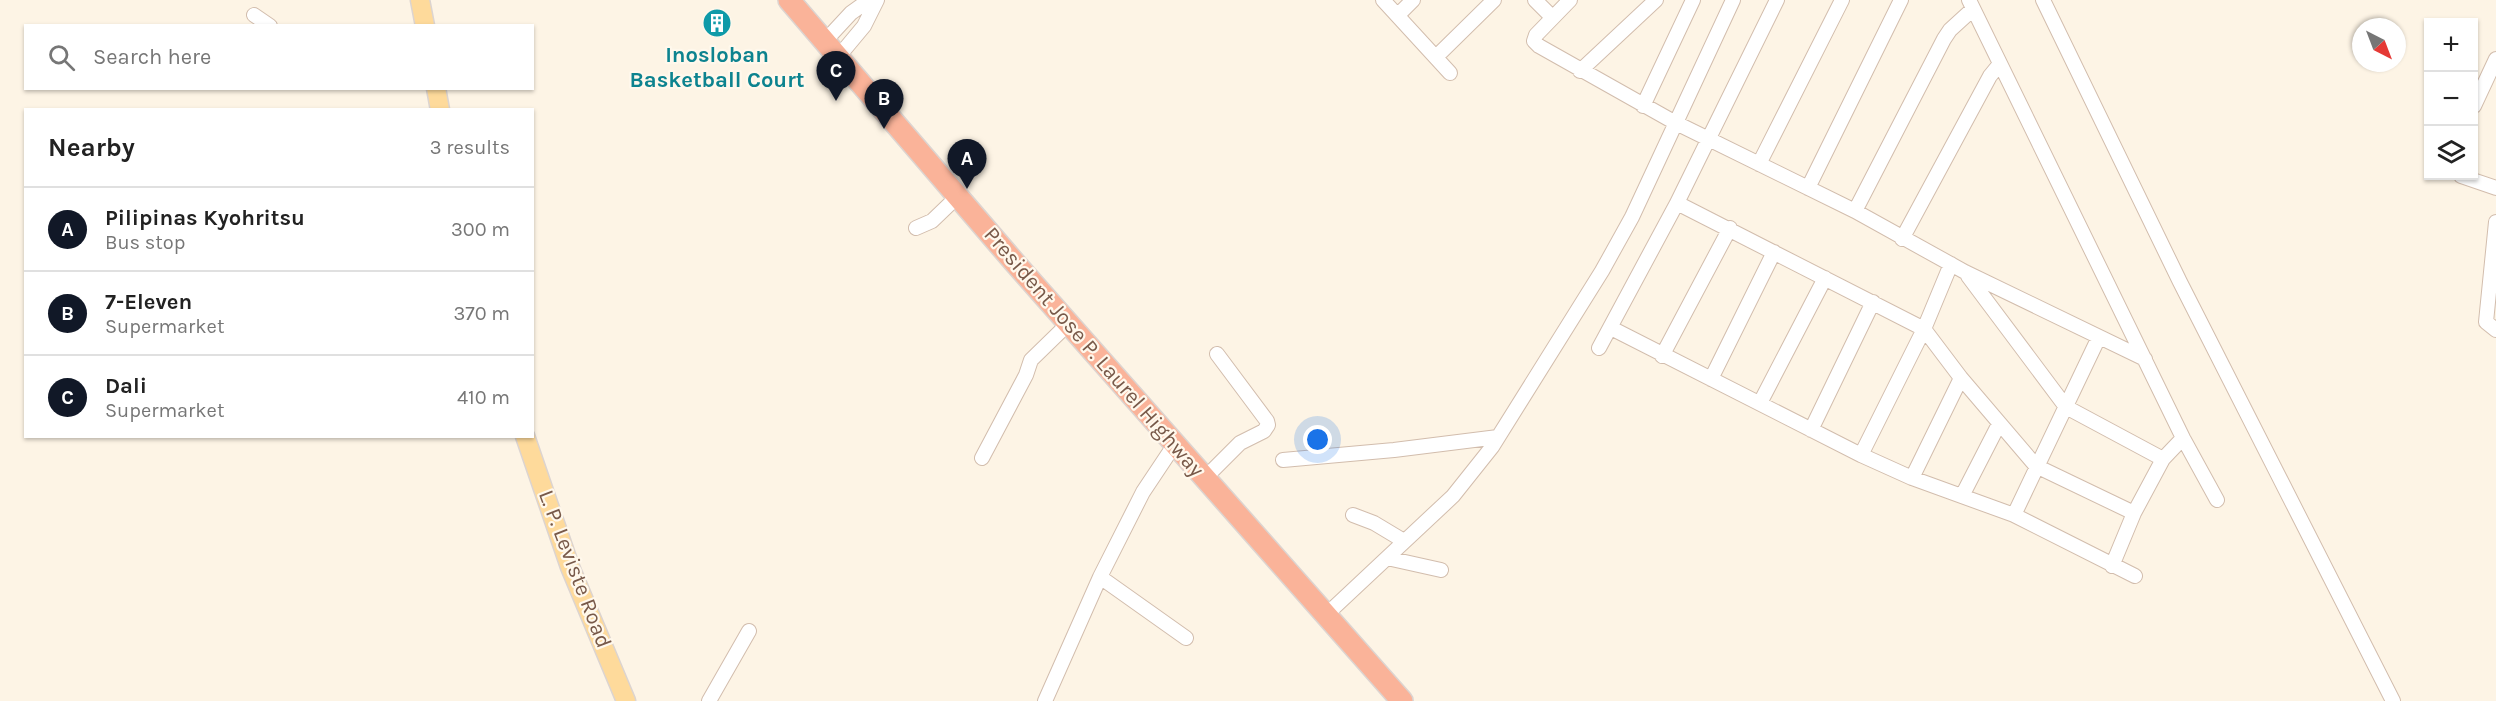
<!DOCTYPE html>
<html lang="en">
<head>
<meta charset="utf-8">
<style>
  :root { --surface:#fff; --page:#f6f6f6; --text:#222; --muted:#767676; --line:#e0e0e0; --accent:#111827 }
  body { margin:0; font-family:Karla,sans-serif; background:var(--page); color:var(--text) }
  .controls { position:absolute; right:18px; top:18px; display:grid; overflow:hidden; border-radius:0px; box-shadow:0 2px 4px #0004 }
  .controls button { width:54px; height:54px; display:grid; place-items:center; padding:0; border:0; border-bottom:2px solid var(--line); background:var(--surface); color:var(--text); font:30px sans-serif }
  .compass { position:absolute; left:2352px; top:18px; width:54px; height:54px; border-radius:50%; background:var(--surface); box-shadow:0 2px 4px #0004; rotate:138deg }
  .you { position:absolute; left:1318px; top:440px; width:21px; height:21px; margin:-15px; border:4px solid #fff; border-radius:50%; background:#1a73e8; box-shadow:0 0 0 9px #1a73e833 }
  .badge { display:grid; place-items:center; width:39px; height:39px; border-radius:50%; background:var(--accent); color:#fff; font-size:20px; font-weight:700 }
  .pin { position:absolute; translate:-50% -50px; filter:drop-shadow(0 2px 3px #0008) }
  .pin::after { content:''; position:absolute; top:32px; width:21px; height:18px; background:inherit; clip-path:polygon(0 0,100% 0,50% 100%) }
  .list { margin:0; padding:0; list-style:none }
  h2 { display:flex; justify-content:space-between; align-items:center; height:78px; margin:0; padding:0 24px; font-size:26px }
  h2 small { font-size:20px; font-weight:400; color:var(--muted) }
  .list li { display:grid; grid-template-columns:39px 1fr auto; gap:18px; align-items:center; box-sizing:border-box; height:84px; padding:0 24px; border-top:2px solid var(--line) }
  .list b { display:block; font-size:22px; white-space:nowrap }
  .list p { margin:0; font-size:20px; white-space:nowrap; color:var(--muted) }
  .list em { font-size:20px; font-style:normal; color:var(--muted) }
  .icon { flex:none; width:33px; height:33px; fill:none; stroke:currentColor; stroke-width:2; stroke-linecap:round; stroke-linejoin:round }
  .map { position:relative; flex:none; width:2496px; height:701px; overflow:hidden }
  .search { position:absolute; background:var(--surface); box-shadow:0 2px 4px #0004; left:24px; top:24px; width:510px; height:66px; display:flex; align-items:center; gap:15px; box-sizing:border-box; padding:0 21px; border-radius:0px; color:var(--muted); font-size:22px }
  .panel { position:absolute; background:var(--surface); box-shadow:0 2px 4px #0004; left:24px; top:108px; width:510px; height:330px; border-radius:0px }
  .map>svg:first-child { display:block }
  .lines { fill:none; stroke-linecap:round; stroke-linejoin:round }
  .minor-casing { stroke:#d2bdad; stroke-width:16 }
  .major-casing { stroke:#dcd4d0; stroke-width:21 }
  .highway-casing { stroke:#dcd4d0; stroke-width:24 }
  .minor { stroke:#fff; stroke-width:14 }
  .major { stroke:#feda9b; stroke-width:18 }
  .highway { stroke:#fab399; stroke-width:21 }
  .labels { text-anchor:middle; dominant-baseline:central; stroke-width:4.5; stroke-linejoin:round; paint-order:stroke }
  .culture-label { font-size:22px; font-weight:bold; fill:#0d838f; stroke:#fff8ec }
  .street-label { font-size:22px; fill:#785949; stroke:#fff8ec }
</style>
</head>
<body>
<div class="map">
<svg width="2496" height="701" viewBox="0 0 2496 701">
  <rect width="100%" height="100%" fill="#fdf4e5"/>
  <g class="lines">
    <g class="minor-casing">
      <path id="minor" d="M 1383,0 L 1450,73
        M 1535,0 L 1552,17
        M 1570,0 L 1536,35 L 1534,41 L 1539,46 L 1674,122 L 1855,211 L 1965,272 L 2145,359
        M 1969,0 L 2183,438 L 2217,500
        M 2043,0 L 2180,282 L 2393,701
        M 254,15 L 270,26
        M 1398,15 L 1413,0
        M 825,41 L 851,13 L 869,0
        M 839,56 L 864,26 L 877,0
        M 1436,57 L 1494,0
        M 1580,71 L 1656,0
        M 1643,106 L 1693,0
        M 2474,106 L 2496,59
        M 1759,164 L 1842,0
        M 2461,176 L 2496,188
        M 1808,188 L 1901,0
        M 1677,203 L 1924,329 L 1961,378 L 2036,466 L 2134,513
        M 1855,211 L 1944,39 L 1950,30 L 1973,9
        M 2496,222 L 2486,322 L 2496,330
        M 916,228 L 932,221 L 957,197
        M 1902,239 L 1990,76 L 1999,65
        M 1968,276 L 2066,407 L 2163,459
        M 1611,328 L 1861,455 L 1912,478 L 2014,515 L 2135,576
        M 1599,348 L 1677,203 L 1777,0
        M 1662,356 L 1730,228
        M 1711,379 L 1774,252
        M 1760,403 L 1825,278
        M 1811,430 L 1873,302
        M 1175,444 L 1143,492 L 1100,577 L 1186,638
        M 1861,455 L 1924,329 L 1951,264
        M 982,458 L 1026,375 L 1031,360 L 1068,324
        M 1283,460 L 1394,450 L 1498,437
        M 1205,478 L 1240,443 L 1264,431 L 1268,425 L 1267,421 L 1217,354
        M 1912,478 L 1961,378
        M 1962,496 L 1999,424
        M 1353,515 L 1374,523 L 1404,541
        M 2014,515 L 2099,337
        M 1387,558 L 1441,570
        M 2112,566 L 2134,513 L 2163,459 L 2183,438
        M 1326,615 L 1453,496 L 1492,447 L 1602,271 L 1632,217 L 1733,0
        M 709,701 L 749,631
        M 1045,701 L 1100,577"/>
    </g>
    <g class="major-casing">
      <path id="major" d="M 420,0 L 425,26
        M 436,88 L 440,110
        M 525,436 L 570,567 L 626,701"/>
    </g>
    <g class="highway-casing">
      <path id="highway" d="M 789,0 L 1015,263 L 1402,701"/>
    </g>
    <use href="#minor" class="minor"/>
    <use href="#major" class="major"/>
    <use href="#highway" class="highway"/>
  </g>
  <defs>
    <g id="building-disc" transform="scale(1.5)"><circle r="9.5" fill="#0f9aa8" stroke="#fff8ec"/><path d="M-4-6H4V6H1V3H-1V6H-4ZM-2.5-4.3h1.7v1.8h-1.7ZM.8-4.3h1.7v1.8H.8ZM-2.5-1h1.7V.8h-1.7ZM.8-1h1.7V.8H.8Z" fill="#fff"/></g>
  </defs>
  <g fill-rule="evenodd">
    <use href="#building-disc" x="717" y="23"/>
  </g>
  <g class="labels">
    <g class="culture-label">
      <text x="717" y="55">Inosloban<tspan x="717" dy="25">Basketball Court</tspan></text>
    </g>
    <g class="street-label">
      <text transform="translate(1094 352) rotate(49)">President Jose P. Laurel Highway</text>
      <text transform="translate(575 569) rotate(69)">L. P. Leviste Road</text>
    </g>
  </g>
</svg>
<div class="controls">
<button>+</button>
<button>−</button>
<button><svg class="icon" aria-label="layers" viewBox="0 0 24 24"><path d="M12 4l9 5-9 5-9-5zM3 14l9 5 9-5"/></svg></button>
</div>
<svg class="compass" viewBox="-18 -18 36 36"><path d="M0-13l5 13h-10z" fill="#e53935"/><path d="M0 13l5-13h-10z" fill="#767676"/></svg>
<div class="you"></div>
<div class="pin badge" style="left:967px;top:189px">A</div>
<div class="pin badge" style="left:884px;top:129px">B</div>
<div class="pin badge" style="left:836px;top:101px">C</div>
<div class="search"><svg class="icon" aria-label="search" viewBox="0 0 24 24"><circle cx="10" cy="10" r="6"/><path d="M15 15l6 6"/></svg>Search here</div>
<section class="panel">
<h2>Nearby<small>3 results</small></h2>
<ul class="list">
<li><span class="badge">A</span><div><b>Pilipinas Kyohritsu</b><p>Bus stop</p></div><em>300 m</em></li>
<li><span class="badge">B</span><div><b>7-Eleven</b><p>Supermarket</p></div><em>370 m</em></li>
<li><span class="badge">C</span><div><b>Dali</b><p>Supermarket</p></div><em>410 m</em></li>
</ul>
</section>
</div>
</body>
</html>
